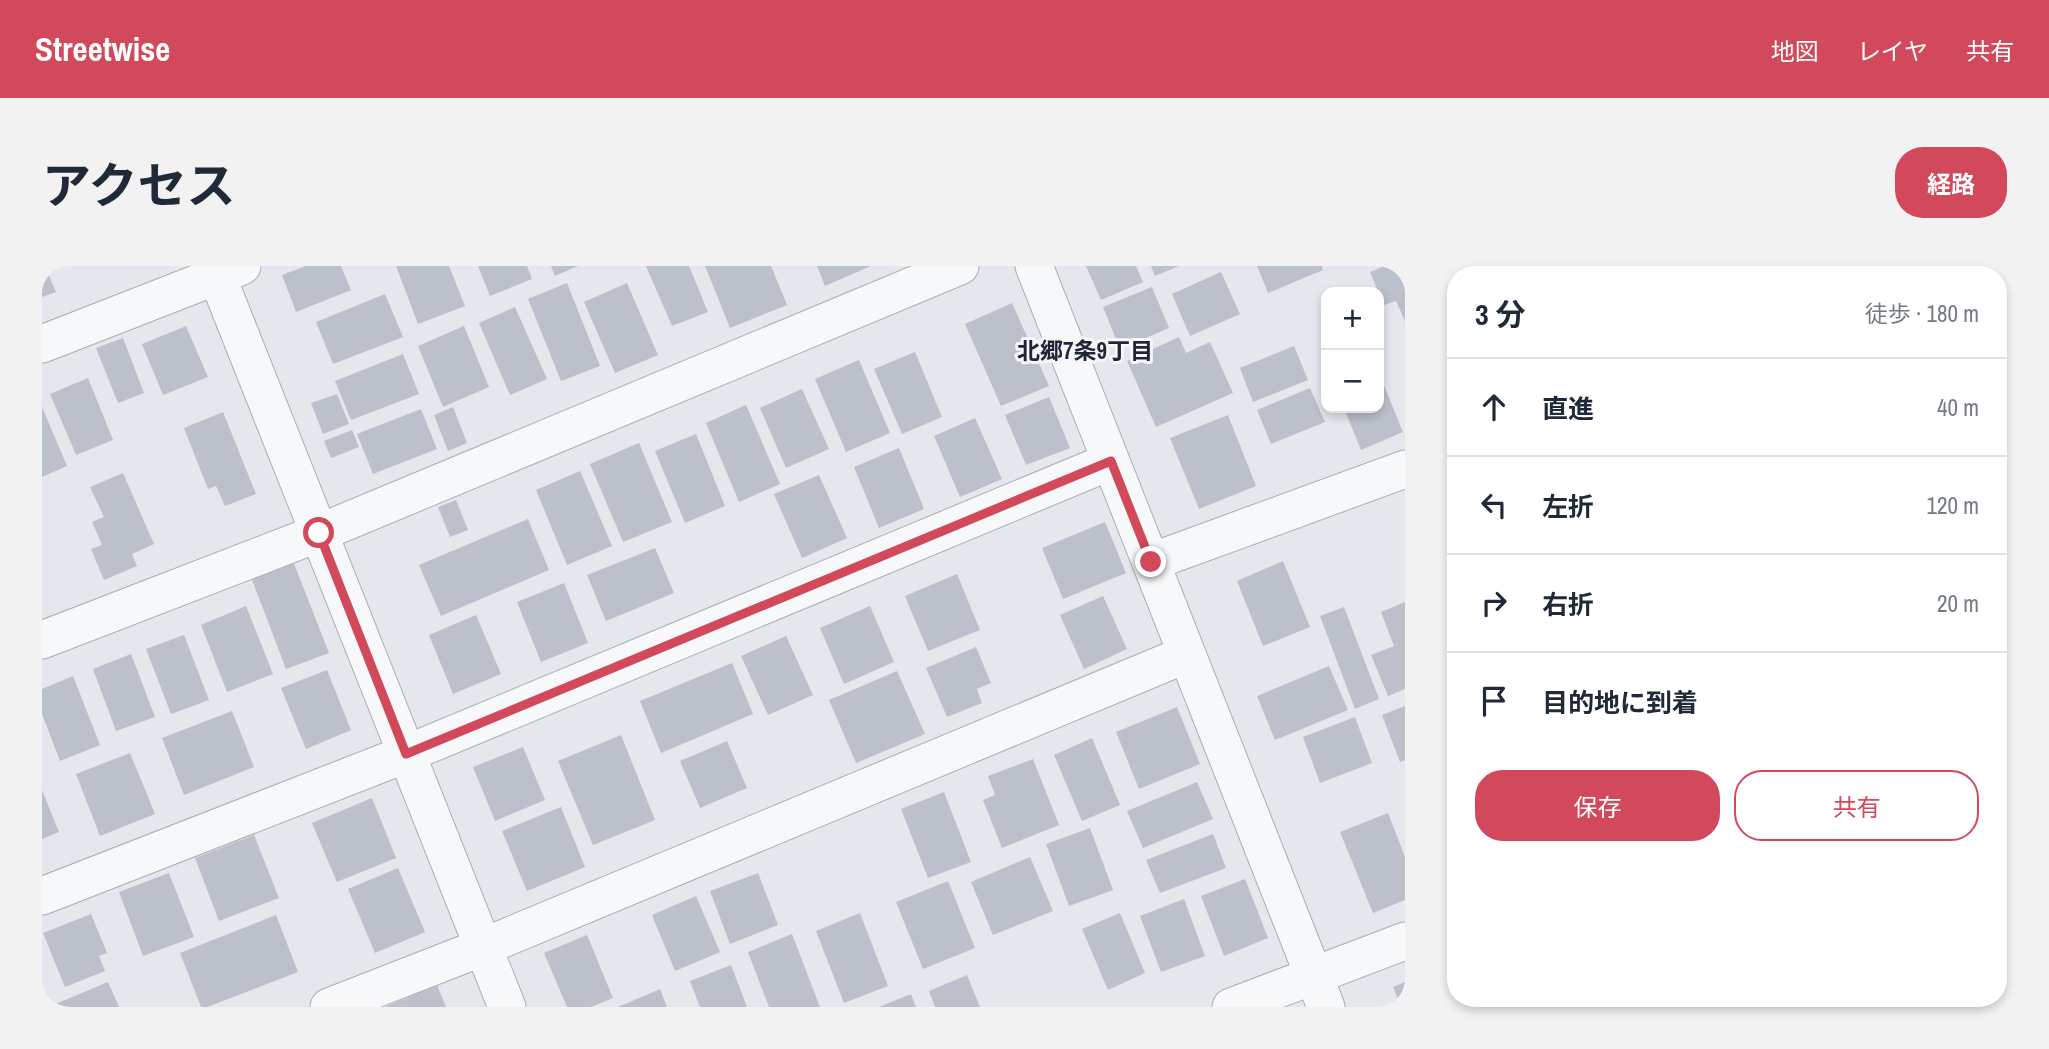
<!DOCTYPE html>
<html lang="ja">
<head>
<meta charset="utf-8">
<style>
  :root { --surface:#fff; --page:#f2f2f3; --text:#1f2937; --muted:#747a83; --line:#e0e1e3; --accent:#d1495b }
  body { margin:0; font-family:"Archivo Narrow","Noto Sans JP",sans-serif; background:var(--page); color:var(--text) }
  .controls { position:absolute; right:21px; top:21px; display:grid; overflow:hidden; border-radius:14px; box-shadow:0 4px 10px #0003 }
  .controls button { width:63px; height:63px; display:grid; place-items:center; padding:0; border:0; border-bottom:2px solid var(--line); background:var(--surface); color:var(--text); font:35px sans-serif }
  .stop { position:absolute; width:21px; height:21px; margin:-16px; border:5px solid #d1495b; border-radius:50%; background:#fff }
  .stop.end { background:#d1495b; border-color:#fff; box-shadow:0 2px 7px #0008 }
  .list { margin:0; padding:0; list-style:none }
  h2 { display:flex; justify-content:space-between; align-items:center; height:91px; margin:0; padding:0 28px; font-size:30px }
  h2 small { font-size:23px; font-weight:400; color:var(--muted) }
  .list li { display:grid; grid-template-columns:46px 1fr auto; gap:21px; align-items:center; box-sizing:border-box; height:98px; padding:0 28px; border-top:2px solid var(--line) }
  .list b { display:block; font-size:26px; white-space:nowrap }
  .list em { font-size:23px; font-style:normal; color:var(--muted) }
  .actions { display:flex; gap:14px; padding:21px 28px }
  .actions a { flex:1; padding:16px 0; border:2px solid var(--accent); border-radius:28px; text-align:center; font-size:24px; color:var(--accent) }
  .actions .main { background:var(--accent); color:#fff }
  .icon { flex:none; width:38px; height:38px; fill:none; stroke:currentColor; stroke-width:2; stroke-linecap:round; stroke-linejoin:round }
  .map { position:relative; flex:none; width:1363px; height:741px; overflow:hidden; border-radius:28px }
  header { display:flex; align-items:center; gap:42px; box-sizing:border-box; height:98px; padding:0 35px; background:var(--accent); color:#fff }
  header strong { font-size:33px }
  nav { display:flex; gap:38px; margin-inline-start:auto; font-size:24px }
  .intro { display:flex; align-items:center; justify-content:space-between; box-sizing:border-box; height:168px; padding:0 42px }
  h1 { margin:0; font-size:49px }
  .button { padding:18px 32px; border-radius:28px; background:var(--accent); color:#fff; font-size:24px; font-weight:700 }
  main { display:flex; gap:42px; padding:0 42px }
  aside { flex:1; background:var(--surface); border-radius:28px; box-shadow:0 4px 10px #0003 }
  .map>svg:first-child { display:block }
  .building { fill:#bbc0ca }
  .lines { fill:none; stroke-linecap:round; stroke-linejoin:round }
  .street-casing { stroke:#a9aeb7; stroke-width:39 }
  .street { stroke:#f7f8fa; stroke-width:37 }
  .route { stroke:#d1495b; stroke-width:9 }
  .labels { text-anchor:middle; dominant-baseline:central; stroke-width:6; stroke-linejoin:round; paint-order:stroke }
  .neighbourhood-label { font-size:23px; font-weight:bold; fill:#1d2536; stroke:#f4f6f9 }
</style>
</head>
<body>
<header>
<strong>Streetwise</strong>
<nav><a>地図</a><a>レイヤ</a><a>共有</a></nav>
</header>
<div class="intro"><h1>アクセス</h1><a class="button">経路</a></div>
<main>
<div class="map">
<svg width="1363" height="741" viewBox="0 0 1363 741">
  <rect width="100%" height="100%" fill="#e4e7ec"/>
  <path class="building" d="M 0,0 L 3,0 L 14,26 L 0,31 Z
    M 264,0 L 299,0 L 309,24 L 254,46 L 240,9 Z
    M 354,0 L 407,0 L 423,40 L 376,58 Z
    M 436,0 L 485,0 L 490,13 L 448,30 Z
    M 509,0 L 536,0 L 513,10 Z
    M 604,0 L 647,0 L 666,46 L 630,60 Z
    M 663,0 L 729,0 L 745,39 L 688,62 Z
    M 775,0 L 829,0 L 783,20 Z
    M 1044,0 L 1094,0 L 1101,16 L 1059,34 Z
    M 1109,0 L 1137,0 L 1113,10 Z
    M 1215,0 L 1280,0 L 1281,4 L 1226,27 Z
    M 1342,0 L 1363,0 L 1363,55 L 1354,35 L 1342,39 L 1328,6 Z
    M 1179,6 L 1198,48 L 1148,70 L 1130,28 Z
    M 525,17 L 558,100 L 519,115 L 486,33 Z
    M 585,17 L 616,89 L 573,107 L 542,36 Z
    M 1110,21 L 1127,62 L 1078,83 L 1061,41 Z
    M 343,28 L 361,71 L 291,98 L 274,56 Z
    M 970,37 L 1007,120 L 959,140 L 923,58 Z
    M 473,41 L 505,113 L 468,129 L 437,57 Z
    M 144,60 L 166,111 L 121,129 L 100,78 Z
    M 422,60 L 447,121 L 401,141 L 376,80 Z
    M 1137,71 L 1144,87 L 1168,76 L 1191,127 L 1114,161 L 1085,95 Z
    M 81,72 L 102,127 L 76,137 L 54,82 Z
    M 1252,80 L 1266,114 L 1211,136 L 1198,102 Z
    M 873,86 L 900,151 L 860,168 L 832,103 Z
    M 361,88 L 377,128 L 309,154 L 293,115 Z
    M 817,94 L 848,167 L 804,186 L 773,113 Z
    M 1337,107 L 1361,166 L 1319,184 L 1302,142 L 1337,142 Z
    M 46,112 L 71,174 L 34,189 L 8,128 Z
    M 1268,122 L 1283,156 L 1229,178 L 1215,144 Z
    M 760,123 L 787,183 L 744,202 L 718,142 Z
    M 295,128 L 307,158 L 281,168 L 269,137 Z
    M 1007,131 L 1028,182 L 984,199 L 963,149 Z
    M 704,139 L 738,218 L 697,236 L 664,157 Z
    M 0,141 L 25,200 L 0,211 Z
    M 411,141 L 425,177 L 406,185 L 392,149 Z
    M 379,143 L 395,183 L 331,208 L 315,168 Z
    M 181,146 L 214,228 L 183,240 L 174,220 L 166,223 L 142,162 Z
    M 1186,149 L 1214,220 L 1157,243 L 1128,172 Z
    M 933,152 L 960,213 L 918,231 L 892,170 Z
    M 310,164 L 317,181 L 289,192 L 282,175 Z
    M 654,168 L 683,240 L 643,257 L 613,185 Z
    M 597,177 L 630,256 L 581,276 L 548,198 Z
    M 857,182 L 882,243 L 837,262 L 812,201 Z
    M 538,205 L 570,280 L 525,299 L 494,224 Z
    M 81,207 L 112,278 L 90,288 L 95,300 L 62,314 L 49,283 L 60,279 L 50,256 L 62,251 L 48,221 Z
    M 777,209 L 805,272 L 760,292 L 732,228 Z
    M 414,234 L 426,264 L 408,271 L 396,241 Z
    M 486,253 L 507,304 L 399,350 L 377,299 Z
    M 1063,256 L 1084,307 L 1021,333 L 1000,282 Z
    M 613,282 L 632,327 L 564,355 L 545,309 Z
    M 249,290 L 287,387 L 244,403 L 207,306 Z
    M 1241,295 L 1268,361 L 1221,380 L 1195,315 Z
    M 915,308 L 938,364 L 886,385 L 863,330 Z
    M 522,317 L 546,377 L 499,396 L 475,336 Z
    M 1061,330 L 1085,383 L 1042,403 L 1018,349 Z
    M 1363,336 L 1363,423 L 1346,430 L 1329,389 L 1352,380 L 1339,346 Z
    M 204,340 L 231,408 L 185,426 L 159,359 Z
    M 828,340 L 852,396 L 802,418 L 778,362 Z
    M 1302,341 L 1337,433 L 1313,443 L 1278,350 Z
    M 434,349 L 459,408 L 411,428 L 387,369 Z
    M 142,369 L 167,434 L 129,448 L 104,383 Z
    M 744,370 L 771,429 L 726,449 L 699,390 Z
    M 934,381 L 949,417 L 935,423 L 940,437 L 905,451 L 884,402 Z
    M 89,388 L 113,451 L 74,465 L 51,403 Z
    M 690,397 L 711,448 L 619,487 L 598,435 Z
    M 1287,400 L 1306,444 L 1233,474 L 1215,430 Z
    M 285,404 L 309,464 L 264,483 L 239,422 Z
    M 855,405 L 883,468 L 814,497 L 787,434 Z
    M 31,410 L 58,479 L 18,495 L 0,448 L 0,423 Z
    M 1363,440 L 1363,494 L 1358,496 L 1340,449 Z
    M 1135,441 L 1158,498 L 1097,523 L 1074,466 Z
    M 190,445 L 212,501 L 142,529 L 120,472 Z
    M 1313,451 L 1330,497 L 1278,517 L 1261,471 Z
    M 579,469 L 613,554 L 551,579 L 516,495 Z
    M 1050,472 L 1078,539 L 1040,555 L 1012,489 Z
    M 685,475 L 705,522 L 658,542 L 638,495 Z
    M 481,481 L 503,534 L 453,555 L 431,501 Z
    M 88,487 L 113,548 L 58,570 L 34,508 Z
    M 991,493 L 1017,559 L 960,582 L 941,534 L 953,529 L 946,510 Z
    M 1155,516 L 1171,553 L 1101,582 L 1085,545 Z
    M 0,524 L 17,566 L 0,573 Z
    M 902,526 L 929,596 L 886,612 L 859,543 Z
    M 330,532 L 354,592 L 295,616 L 270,557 Z
    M 519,541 L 543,601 L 485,625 L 460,565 Z
    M 1346,547 L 1363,591 L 1363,634 L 1331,647 L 1298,566 Z
    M 1048,562 L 1071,624 L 1027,640 L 1004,578 Z
    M 1171,568 L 1184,602 L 1118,627 L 1104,594 Z
    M 212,569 L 237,632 L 177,655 L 153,592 Z
    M 988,591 L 1011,645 L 951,669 L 929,616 Z
    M 356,602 L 383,666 L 333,687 L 306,623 Z
    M 127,607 L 152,671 L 101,690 L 77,626 Z
    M 716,607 L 736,659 L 688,678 L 668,625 Z
    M 1203,613 L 1226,672 L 1182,690 L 1159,630 Z
    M 906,615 L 933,682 L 881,703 L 854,636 Z
    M 654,630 L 678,686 L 633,705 L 610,649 Z
    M 1142,633 L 1163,690 L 1119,706 L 1098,650 Z
    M 818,647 L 846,720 L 802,737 L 774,665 Z
    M 1078,647 L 1103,707 L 1066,724 L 1040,663 Z
    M 49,648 L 65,687 L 57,690 L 63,705 L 23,721 L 1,667 Z
    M 234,649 L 256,706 L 165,741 L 159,741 L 138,687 Z
    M 750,668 L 778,741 L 727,741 L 706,686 Z
    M 545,669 L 571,732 L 549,741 L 525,741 L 502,687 Z
    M 689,699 L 705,741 L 658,741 L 648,715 Z
    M 925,709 L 938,741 L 893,741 L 887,725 Z
    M 66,716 L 77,741 L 12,741 L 11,739 Z
    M 1363,716 L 1363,741 L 1359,741 L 1351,721 Z
    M 395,719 L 404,741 L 343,741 Z
    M 618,723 L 625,741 L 576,741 Z
    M 869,728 L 874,741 L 837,741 Z"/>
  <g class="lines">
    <g class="street-casing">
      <path id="street" d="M 171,0 L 465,741
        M 992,0 L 1284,741
        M 0,78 L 200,0
        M 1109,296 L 1363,203
        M 0,374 L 277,267 L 918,0
        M 0,630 L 364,488 L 1069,195
        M 287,741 L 441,681 L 1145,388
        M 1189,741 L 1363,675"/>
    </g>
    <use href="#street" class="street"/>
  </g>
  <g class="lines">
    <path class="route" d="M 277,267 L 364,488 L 1069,195 L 1109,296"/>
  </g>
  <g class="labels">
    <g class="neighbourhood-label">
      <text x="1043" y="84">北郷7条9丁目</text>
    </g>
  </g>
</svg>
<div class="controls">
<button>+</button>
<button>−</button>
</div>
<div class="stop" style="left:277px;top:267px"></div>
<div class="stop end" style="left:1109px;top:296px"></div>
</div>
<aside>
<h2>3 分<small>徒歩 · 180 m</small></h2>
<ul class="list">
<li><svg class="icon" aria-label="ahead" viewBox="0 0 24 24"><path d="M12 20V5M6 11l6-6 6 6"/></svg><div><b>直進</b></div><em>40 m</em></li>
<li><svg class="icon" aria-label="left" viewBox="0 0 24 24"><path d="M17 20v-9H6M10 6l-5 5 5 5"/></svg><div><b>左折</b></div><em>120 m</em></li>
<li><svg class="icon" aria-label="right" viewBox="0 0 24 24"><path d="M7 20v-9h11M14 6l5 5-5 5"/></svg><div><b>右折</b></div><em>20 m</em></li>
<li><svg class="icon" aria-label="arrive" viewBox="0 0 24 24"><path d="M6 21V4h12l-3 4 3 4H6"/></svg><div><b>目的地に到着</b></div></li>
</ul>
<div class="actions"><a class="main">保存</a><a>共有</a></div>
</aside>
</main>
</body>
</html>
